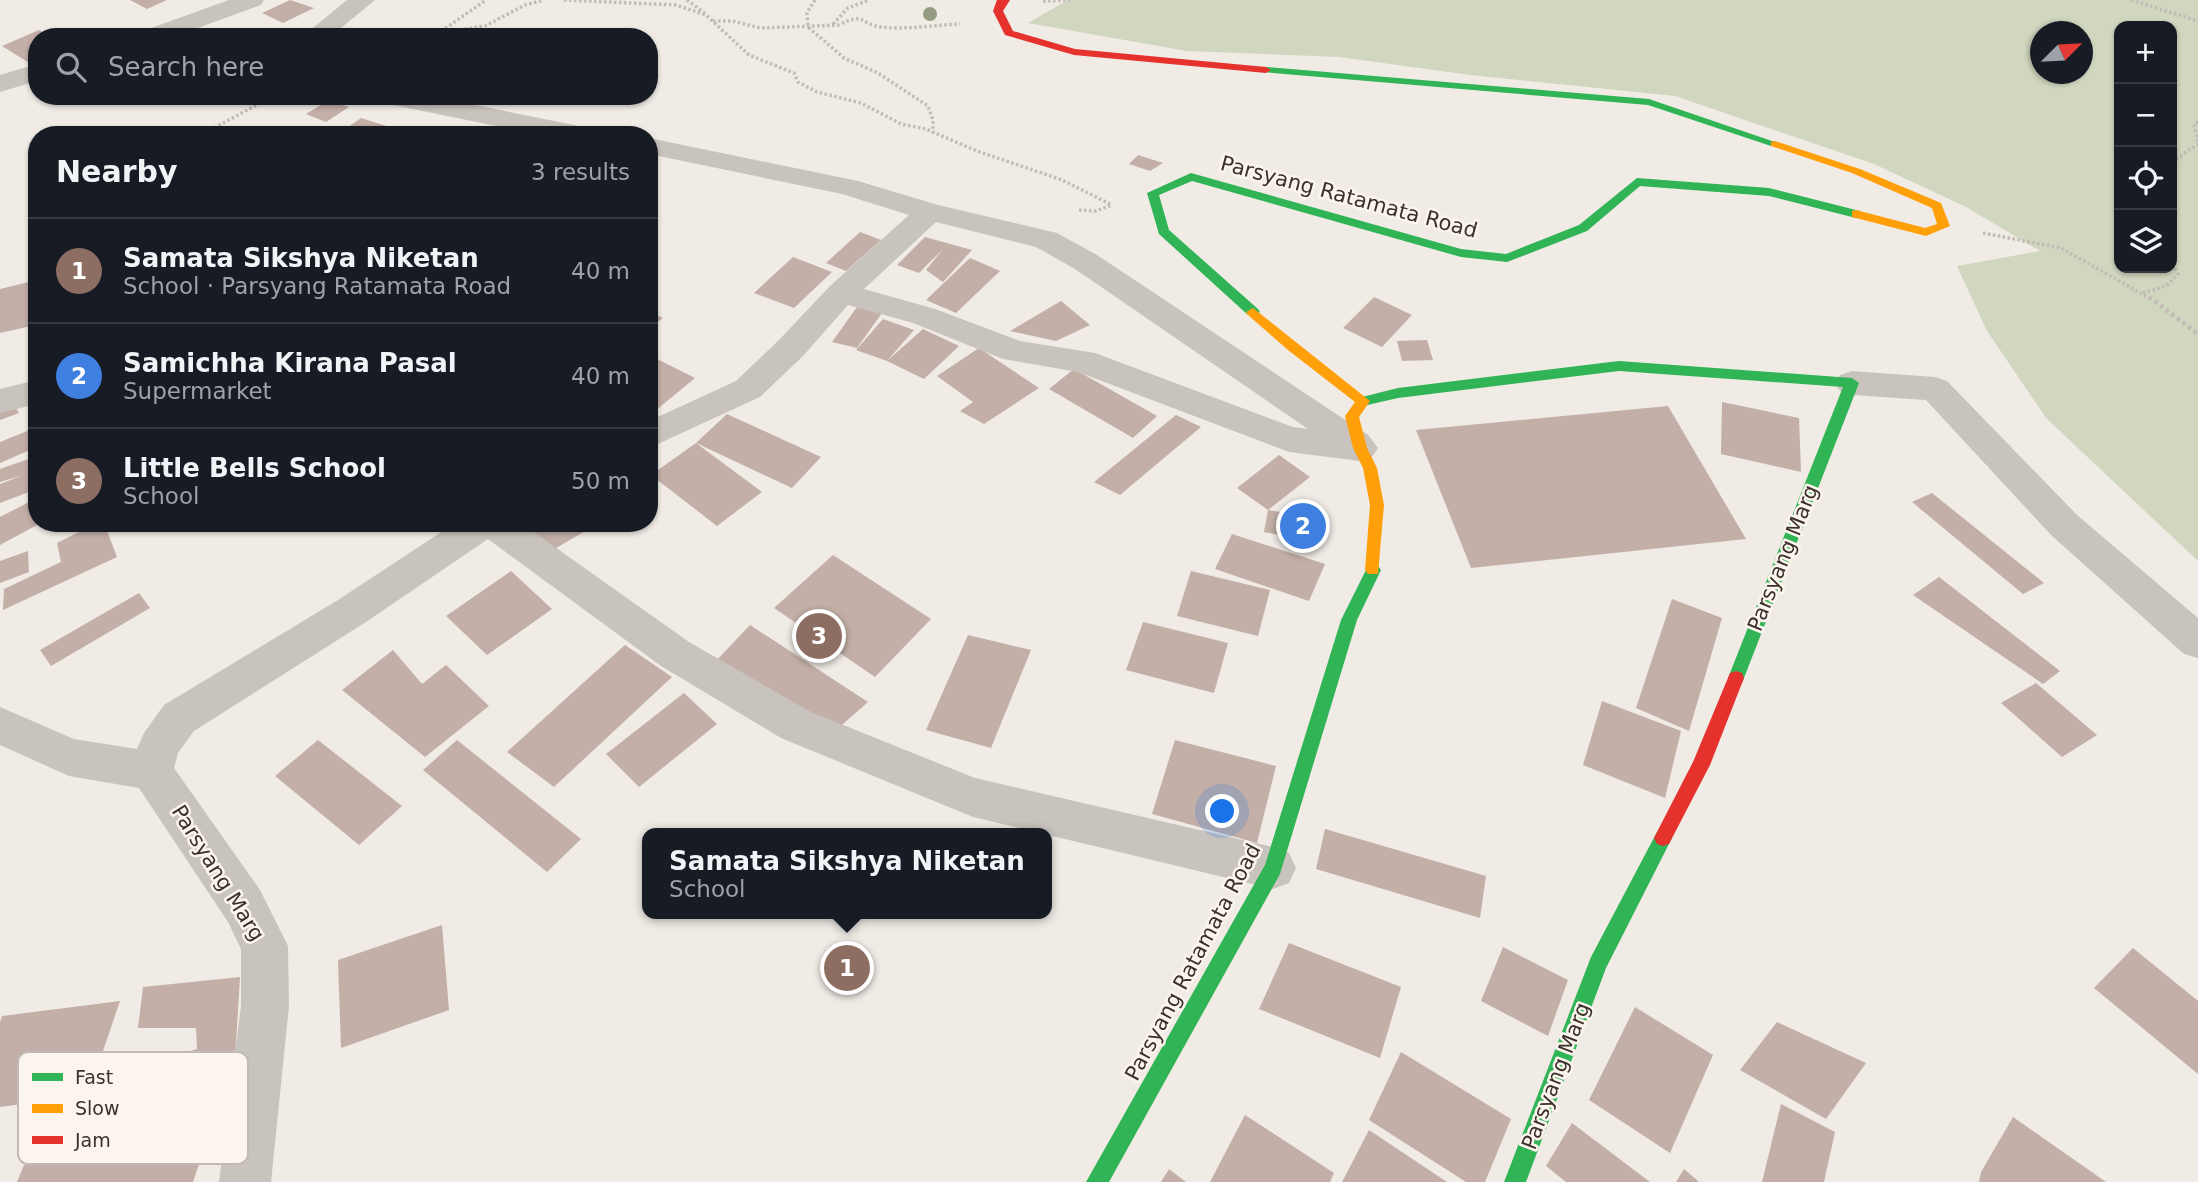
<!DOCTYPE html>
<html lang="en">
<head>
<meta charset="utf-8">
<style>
  :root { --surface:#171b24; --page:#20242c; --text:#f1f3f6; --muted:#9ea1a6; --line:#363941; --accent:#7a716c }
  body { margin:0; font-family:"DejaVu Sans",sans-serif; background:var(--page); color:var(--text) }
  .controls { position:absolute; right:21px; top:21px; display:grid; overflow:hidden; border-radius:14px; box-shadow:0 2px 5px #0004 }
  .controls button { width:63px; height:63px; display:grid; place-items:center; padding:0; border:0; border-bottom:2px solid var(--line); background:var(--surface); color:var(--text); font:35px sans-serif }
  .compass { position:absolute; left:2030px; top:21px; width:63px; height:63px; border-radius:50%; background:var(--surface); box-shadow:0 2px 5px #0004; rotate:66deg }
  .you { position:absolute; left:1223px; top:812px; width:24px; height:24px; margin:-18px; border:5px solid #fff; border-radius:50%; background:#1a73e8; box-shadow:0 0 0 10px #1a73e833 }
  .badge { display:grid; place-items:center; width:46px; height:46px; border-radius:50%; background:var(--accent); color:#fff; font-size:23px; font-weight:700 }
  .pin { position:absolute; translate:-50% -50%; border:4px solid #fff; box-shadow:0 2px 7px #0006 }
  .popup { position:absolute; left:642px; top:828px; width:410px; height:91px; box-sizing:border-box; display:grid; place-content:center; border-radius:14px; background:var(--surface); filter:drop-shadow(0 2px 5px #0005); font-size:23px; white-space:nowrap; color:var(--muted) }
  .popup b { font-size:26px; color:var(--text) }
  .popup::after { content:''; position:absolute; left:50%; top:100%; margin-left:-14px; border:14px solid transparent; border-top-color:var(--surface) }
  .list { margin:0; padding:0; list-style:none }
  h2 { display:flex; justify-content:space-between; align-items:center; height:91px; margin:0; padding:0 28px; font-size:30px }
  h2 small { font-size:23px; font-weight:400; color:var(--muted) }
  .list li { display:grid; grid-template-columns:46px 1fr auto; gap:21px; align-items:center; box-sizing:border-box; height:105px; padding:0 28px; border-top:2px solid var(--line) }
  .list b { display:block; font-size:26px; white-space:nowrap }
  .list p { margin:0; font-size:23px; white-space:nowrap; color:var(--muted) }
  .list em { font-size:23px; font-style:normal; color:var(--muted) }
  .icon { flex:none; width:38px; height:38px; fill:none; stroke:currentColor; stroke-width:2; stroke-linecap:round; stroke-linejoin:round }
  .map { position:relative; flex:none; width:2198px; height:1182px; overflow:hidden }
  .search { position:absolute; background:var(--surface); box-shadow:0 2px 5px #0004; left:28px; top:28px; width:630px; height:77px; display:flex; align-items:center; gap:18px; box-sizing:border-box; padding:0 24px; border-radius:28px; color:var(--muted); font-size:26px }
  .panel { position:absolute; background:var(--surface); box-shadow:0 2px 5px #0004; left:28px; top:126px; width:630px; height:406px; border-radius:28px }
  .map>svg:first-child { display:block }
  .green { fill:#d1d6bf; fill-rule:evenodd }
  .building { fill:#c3afa7 }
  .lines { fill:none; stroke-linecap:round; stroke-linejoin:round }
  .path-far1 { stroke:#c2bbb6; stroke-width:3.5; stroke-dasharray:2.5 2.5; stroke-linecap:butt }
  .path { stroke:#c2bbb6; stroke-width:4.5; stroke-dasharray:3.5 3.5; stroke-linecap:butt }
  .street { fill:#c9c3be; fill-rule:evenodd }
  .fast { fill:#30b455; fill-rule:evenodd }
  .slow { fill:#ff9f0a; fill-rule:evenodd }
  .jam { fill:#e5322d; fill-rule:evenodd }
  .tree { fill:#959b80 }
  .labels { text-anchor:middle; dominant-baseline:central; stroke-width:5; stroke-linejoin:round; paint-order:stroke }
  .street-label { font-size:21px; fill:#3b302b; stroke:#fbf5ee }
  .key { fill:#fbf5ee; stroke:#c1bab4; stroke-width:2 }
  .key-label { font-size:19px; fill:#3b302b }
</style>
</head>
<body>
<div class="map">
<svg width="2198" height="1182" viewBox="0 0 2198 1182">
  <rect width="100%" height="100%" fill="#f0ebe5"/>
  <path class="green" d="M 1068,0 L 2198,0 L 2198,561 L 2046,418 L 1987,331 L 1957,266 L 2040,251 L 1966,207 L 1874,164 L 1675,96 L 1470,75 L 1339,57 L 1187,51 L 1028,23 ZM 2119,26 L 2172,26 L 2172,268 L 2119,268 ZM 2040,32 L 2082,32 L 2082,74 L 2040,74 Z"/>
  <path class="building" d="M 130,0 L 167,0 L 147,9 Z
    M 290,0 L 314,8 L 283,23 L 262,13 Z
    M 199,29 L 206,37 L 178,37 L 178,36 Z
    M 39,30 L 50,37 L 37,37 L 37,65 L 34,66 L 2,46 Z
    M 329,100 L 349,107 L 326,122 L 306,114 Z
    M 361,118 L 399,130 L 392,135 L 337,135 Z
    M 1138,155 L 1163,163 L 1150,171 L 1129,164 Z
    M 860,232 L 881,240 L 846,271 L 826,263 Z
    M 925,237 L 972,250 L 943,282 L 926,270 L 943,249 L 919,273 L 897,265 Z
    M 793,257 L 832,272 L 794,308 L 754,293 Z
    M 970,258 L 1000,271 L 956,313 L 926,300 Z
    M 37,280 L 37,316 L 31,326 L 0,333 L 0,289 Z
    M 1374,297 L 1412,315 L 1382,347 L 1343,328 Z
    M 1061,301 L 1090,325 L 1056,341 L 1010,331 Z
    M 857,307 L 882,313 L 857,348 L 832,342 Z
    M 649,311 L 663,318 L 649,328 Z
    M 883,319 L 914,330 L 887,361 L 923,329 L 959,346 L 924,379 L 887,361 L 856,350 Z
    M 1427,340 L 1433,360 L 1402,361 L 1397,341 Z
    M 979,348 L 1039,388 L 984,424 L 960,411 L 973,402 L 937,376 Z
    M 649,355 L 695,378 L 649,416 Z
    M 1074,369 L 1157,416 L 1133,438 L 1049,389 Z
    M 12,402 L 19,413 L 0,420 L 0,406 Z
    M 1722,402 L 1799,418 L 1801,472 L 1721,454 Z
    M 1668,406 L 1746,539 L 1471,568 L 1416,430 Z
    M 727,414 L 821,457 L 792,488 L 696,443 L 762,492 L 717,526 L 651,475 L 696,443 Z
    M 1176,415 L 1201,427 L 1120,495 L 1094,482 Z
    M 37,427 L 37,447 L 0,463 L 0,442 Z
    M 1279,455 L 1310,477 L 1268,510 L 1237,488 Z
    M 37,456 L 37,489 L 0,503 L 0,484 L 23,475 L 0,482 L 0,469 Z
    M 1932,493 L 2044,583 L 2023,594 L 1912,502 Z
    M 37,498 L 37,525 L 0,545 L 0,517 Z
    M 1268,510 L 1314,518 L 1311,541 L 1264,532 Z
    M 97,523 L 104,523 L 117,557 L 3,610 L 4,589 L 61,562 L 57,543 Z
    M 519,523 L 599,523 L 544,555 Z
    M 1232,534 L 1325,564 L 1309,601 L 1215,569 Z
    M 28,551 L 29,572 L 0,583 L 0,561 Z
    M 833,555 L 931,619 L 875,677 L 774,608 Z
    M 511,571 L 552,609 L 487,655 L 446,616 Z
    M 1191,571 L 1270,590 L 1258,636 L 1177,616 Z
    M 1939,577 L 2060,671 L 2043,684 L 1913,595 Z
    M 139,593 L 150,608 L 51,666 L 40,650 Z
    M 1672,599 L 1722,618 L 1689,731 L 1636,708 Z
    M 1143,622 L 1228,643 L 1214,693 L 1126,670 Z
    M 750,625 L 868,702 L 834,732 L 716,661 Z
    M 968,635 L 1031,650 L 991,748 L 926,730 Z
    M 625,645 L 672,677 L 554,787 L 507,752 Z
    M 393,650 L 422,684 L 446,665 L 489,706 L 425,757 L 342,690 Z
    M 2036,683 L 2097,735 L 2062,757 L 2001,703 Z
    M 684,693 L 717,724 L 639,787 L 606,754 Z
    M 1602,701 L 1681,731 L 1665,798 L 1583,765 Z
    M 318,740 L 402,806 L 359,845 L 275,776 Z
    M 457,740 L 581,839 L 547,872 L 423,770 Z
    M 1175,740 L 1276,766 L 1257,843 L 1152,814 Z
    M 1325,829 L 1486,876 L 1480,918 L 1316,869 Z
    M 442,925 L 449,1010 L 341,1048 L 338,960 Z
    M 1289,943 L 1401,987 L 1380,1058 L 1259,1009 Z
    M 1503,947 L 1568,980 L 1548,1036 L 1481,1001 Z
    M 2133,948 L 2198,1001 L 2198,1074 L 2094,988 Z
    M 240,977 L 232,1110 L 144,1138 L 164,1059 L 197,1049 L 196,1028 L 138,1028 L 143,987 Z
    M 120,1001 L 88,1095 L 0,1107 L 0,1022 L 2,1016 Z
    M 1635,1007 L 1713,1055 L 1670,1153 L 1589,1100 Z
    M 1777,1022 L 1866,1063 L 1826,1119 L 1740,1070 Z
    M 1401,1052 L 1511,1119 L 1485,1182 L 1466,1182 L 1369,1120 Z
    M 1781,1104 L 1835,1132 L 1824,1182 L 1762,1182 Z
    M 1245,1115 L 1334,1173 L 1330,1182 L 1210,1182 Z
    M 2013,1117 L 2106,1182 L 1979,1182 L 1981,1172 Z
    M 1572,1123 L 1650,1182 L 1566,1182 L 1546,1166 Z
    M 1369,1130 L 1447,1182 L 1342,1182 Z
    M 205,1146 L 193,1182 L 17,1182 L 24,1165 Z
    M 1169,1169 L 1186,1182 L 1161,1182 Z
    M 1684,1169 L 1699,1182 L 1676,1182 Z"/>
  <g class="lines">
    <path class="path-far1" d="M 564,0 L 676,5 L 706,15 L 749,55 L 794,73 L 798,82 L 817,92 L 861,103 L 901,124 L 926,129 L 977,151 L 1062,180 L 1110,204
      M 687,0 L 706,14
      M 815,0 L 807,13 L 808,27 L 844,58 L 878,73 L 928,106 L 933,120 L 933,133
      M 2131,0 L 2198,21
      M 1043,1 L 1072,0
      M 713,21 L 733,21 L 760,28 L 839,25 C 865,11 861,25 881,27 C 906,30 935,25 960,24
      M 833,24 L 848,8 L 869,0
      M 440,33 L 485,26 L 525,5 L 544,0
      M 433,37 L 486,0
      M 2198,122 L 2194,124 L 2198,142
      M 201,135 L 262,102 L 283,96
      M 2172,162 L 2198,144
      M 1079,210 L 1096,211 L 1112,205
      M 1983,233 L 2061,248 L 2151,299
      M 2143,293 L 2166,286 L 2178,274 L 2172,261"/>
    <path class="path" d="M 2149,297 L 2198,334"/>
    <path class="street" d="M 229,0 L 264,0 L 261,5 L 173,37 L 137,37 L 140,32 Z
      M 347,0 L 375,0 L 330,37 L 302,37 Z
      M 37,64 L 37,81 L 0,92 L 0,75 Z
      M 375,96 L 430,96 L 584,127 L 594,129 L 598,135 L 541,135 L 388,104 L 379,102 Z
      M 649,138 L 858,181 L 938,205 L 1057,233 L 1097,255 L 1368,435 L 1378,448 L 1372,457 L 1360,461 L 1289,452 L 1078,372 L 1003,359 L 913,323 L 848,305 L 803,356 L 760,397 L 649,448 L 649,421 L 736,381 L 779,340 L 830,286 L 909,215 L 842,194 L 649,154 ZM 936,222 L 1036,247 L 1075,269 L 1308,429 L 1293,427 L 1095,353 L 1020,341 L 935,309 L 864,289 Z
      M 1852,371 L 1935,377 L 1947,381 L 2077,515 L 2198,618 L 2198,658 L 2184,654 L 2051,535 L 1926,400 L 1852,395 L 1840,391 L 1835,383 L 1840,375 Z
      M 37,380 L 37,404 L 0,413 L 0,389 Z
      M 455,523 L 521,523 L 689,642 L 811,712 L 975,778 L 1273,847 L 1289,853 L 1296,868 L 1289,883 L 1273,889 L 973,817 L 781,738 L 661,666 L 488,539 L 366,622 L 194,731 L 178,753 L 174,768 L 260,890 L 288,946 L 289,1006 L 271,1182 L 219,1182 L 241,1006 L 241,949 L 228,922 L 139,788 L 69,776 L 0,745 L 0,707 L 74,739 L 137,749 L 144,733 L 164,705 L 338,600 Z"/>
    <path class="fast" d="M 1266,67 L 1649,99 L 1781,144 L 1771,146 L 1648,105 L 1262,72 L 1262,68 Z
      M 1191,173 L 1461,249 L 1506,254 L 1579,225 L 1637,178 L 1769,188 L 1860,211 L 1862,214 L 1856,218 L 1769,196 L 1640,186 L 1587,231 L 1507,262 L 1461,257 L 1192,181 L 1159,195 L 1169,230 L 1258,309 L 1260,312 L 1253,316 L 1248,315 L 1159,234 L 1147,193 Z
      M 1619,361 L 1852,378 L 1859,383 L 1742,683 L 1736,685 L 1730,683 L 1728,678 L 1843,387 L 1619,371 L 1398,398 L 1363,406 L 1356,401 L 1358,398 L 1398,388 Z
      M 1373,564 L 1378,566 L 1381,570 L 1357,620 L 1280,874 L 1109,1182 L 1086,1182 L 1265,865 L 1341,620 L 1368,566 Z
      M 1663,830 L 1669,832 L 1672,838 L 1606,968 L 1526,1182 L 1504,1182 L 1591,957 L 1657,832 Z"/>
    <path class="slow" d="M 1775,141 L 1860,169 L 1941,203 L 1950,226 L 1926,236 L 1852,217 L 1852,211 L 1856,210 L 1925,228 L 1937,224 L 1932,208 L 1852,173 L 1771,146 L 1771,142 Z
      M 1253,308 L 1370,401 L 1359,417 L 1367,448 L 1377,468 L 1384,505 L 1378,574 L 1368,574 L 1365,570 L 1370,505 L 1363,468 L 1353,448 L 1345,416 L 1355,402 L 1288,350 L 1248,315 L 1246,312 Z"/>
    <path class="jam" d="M 997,0 L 1010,0 L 1003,11 L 1013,31 L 1075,49 L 1266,67 L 1271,70 L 1266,73 L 1074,55 L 1005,35 L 993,11 Z
      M 1736,671 L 1742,673 L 1744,678 L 1710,765 L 1669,844 L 1663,846 L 1657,844 L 1654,838 L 1657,832 L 1693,762 L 1730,673 Z"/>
  </g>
  <circle class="tree" cx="930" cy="14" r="7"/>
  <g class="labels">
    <g class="street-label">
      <text transform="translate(1349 197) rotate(15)">Parsyang Ratamata Road</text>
      <text transform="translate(1783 558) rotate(-68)">Parsyang Marg</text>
      <text transform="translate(218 873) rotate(58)">Parsyang Marg</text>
      <text transform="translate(1193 962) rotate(-62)">Parsyang Ratamata Road</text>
      <text transform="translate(1556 1076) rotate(-69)">Parsyang Marg</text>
    </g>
  </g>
  <rect x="18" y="1052" width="230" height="112" rx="10" class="key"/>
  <rect x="32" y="1073" width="31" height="8" fill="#30b455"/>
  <rect x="32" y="1104" width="31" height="9" fill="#ff9f0a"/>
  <rect x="32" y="1136" width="31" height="8" fill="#e5322d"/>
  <g class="key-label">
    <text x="75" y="1084">Fast</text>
    <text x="75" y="1115">Slow</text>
    <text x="75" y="1147">Jam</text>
  </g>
</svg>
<div class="controls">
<button>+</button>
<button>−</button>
<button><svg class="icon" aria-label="locate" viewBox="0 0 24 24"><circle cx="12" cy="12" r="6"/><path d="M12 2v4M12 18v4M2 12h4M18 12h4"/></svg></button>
<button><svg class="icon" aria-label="layers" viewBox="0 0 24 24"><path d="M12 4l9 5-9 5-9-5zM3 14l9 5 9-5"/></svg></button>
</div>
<svg class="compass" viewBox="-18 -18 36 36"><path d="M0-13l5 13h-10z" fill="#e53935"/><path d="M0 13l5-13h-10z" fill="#9ea1a6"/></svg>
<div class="you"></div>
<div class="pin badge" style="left:847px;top:968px;background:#8d6e63">1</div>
<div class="popup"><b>Samata Sikshya Niketan</b>School</div>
<div class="pin badge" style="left:1303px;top:526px;background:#3f7fe0">2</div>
<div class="pin badge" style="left:819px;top:636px;background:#8d6e63">3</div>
<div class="search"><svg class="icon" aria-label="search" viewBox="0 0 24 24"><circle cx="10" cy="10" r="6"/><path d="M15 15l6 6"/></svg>Search here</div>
<section class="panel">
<h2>Nearby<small>3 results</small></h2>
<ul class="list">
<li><span class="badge" style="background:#8d6e63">1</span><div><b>Samata Sikshya Niketan</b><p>School · Parsyang Ratamata Road</p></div><em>40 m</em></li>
<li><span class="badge" style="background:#3f7fe0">2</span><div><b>Samichha Kirana Pasal</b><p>Supermarket</p></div><em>40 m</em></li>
<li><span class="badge" style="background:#8d6e63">3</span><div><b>Little Bells School</b><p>School</p></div><em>50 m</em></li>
</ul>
</section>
</div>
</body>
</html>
